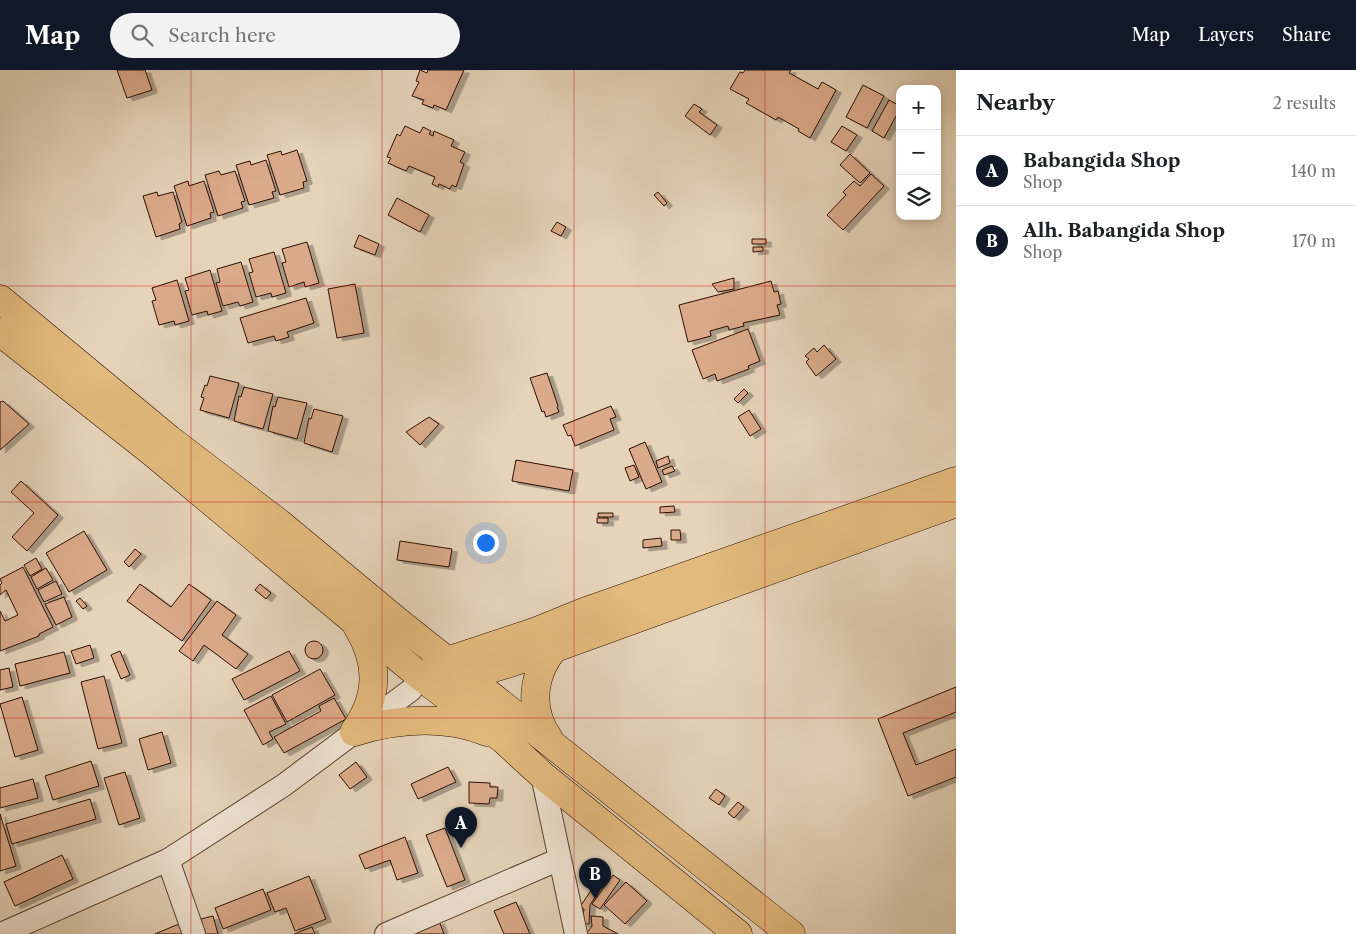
<!DOCTYPE html>
<html lang="en">
<head>
<meta charset="utf-8">
<style>
  :root { --surface:#fff; --page:#f2f2f2; --text:#202124; --muted:#757577; --line:#e0e0e0; --accent:#111827 }
  body { margin:0; font-family:"Libre Caslon Text",serif; background:var(--page); color:var(--text) }
  .controls { position:absolute; right:15px; top:15px; display:grid; overflow:hidden; border-radius:10px; box-shadow:0 2px 8px #0003 }
  .controls button { width:45px; height:45px; display:grid; place-items:center; padding:0; border:0; border-bottom:1px solid var(--line); background:var(--surface); color:var(--text); font:25px sans-serif }
  .you { position:absolute; left:485px; top:472px; width:18px; height:18px; margin:-12px; border:4px solid #fff; border-radius:50%; background:#1a73e8; box-shadow:0 0 0 8px #1a73e833 }
  .badge { display:grid; place-items:center; width:32px; height:32px; border-radius:50%; background:var(--accent); color:#fff; font-size:16px; font-weight:700 }
  .pin { position:absolute; translate:-50% -41px; filter:drop-shadow(0 1px 2px #0008) }
  .pin::after { content:''; position:absolute; top:26px; width:18px; height:15px; background:inherit; clip-path:polygon(0 0,100% 0,50% 100%) }
  .list { margin:0; padding:0; list-style:none }
  h2 { display:flex; justify-content:space-between; align-items:center; height:65px; margin:0; padding:0 20px; font-size:21px }
  h2 small { font-size:16px; font-weight:400; color:var(--muted) }
  .list li { display:grid; grid-template-columns:32px 1fr auto; gap:15px; align-items:center; box-sizing:border-box; height:70px; padding:0 20px; border-top:1px solid var(--line) }
  .list b { display:block; font-size:19px; white-space:nowrap }
  .list p { margin:0; font-size:16px; white-space:nowrap; color:var(--muted) }
  .list em { font-size:16px; font-style:normal; color:var(--muted) }
  .icon { flex:none; width:28px; height:28px; fill:none; stroke:currentColor; stroke-width:2; stroke-linecap:round; stroke-linejoin:round }
  .map { position:relative; flex:none; width:956px; height:864px; overflow:hidden }
  header { display:flex; align-items:center; gap:30px; box-sizing:border-box; height:70px; padding:0 25px; background:var(--accent); color:#fff }
  header strong { font-size:24px }
  nav { display:flex; gap:28px; margin-inline-start:auto; font-size:18px }
  .search { width:350px; height:45px; background:var(--page); display:flex; align-items:center; gap:12px; box-sizing:border-box; padding:0 18px; border-radius:28px; color:var(--muted); font-size:19px }
  main { display:flex }
  aside { flex:1; background:var(--surface) }
  .map>svg:first-child { display:block }
  .building { fill:#dbaa8a; stroke:#2c0f00; filter:url(#shadow) }
  .lines { fill:none; stroke-linecap:round; stroke-linejoin:round }
  .minor-casing { stroke:#5a402e; stroke-width:24 }
  .major-casing { stroke:#2c0f00; stroke-width:29 }
  .minor { stroke:#efe3d2; stroke-width:22 }
  .major { stroke:#e3ba7d; stroke-width:28 }
  .grid { fill:none; stroke:#d62828; stroke-width:1; stroke-opacity:0.55 }
</style>
</head>
<body>
<header>
<strong>Map</strong>
<div class="search"><svg class="icon" aria-label="search" viewBox="0 0 24 24"><circle cx="10" cy="10" r="6"/><path d="M15 15l6 6"/></svg>Search here</div>
<nav><a>Map</a><a>Layers</a><a>Share</a></nav>
</header>
<main>
<div class="map">
<svg width="956" height="864" viewBox="0 0 956 864">
  <defs>
    <filter id="shadow"><feDropShadow dx="5.5" dy="3" stdDeviation="0" flood-color="#0004"/></filter>
  </defs>
  <rect width="100%" height="100%" fill="#e6d4ba"/>
  <filter id="stains"><feTurbulence type="fractalNoise" baseFrequency=".004" numOctaves="4"/><feColorMatrix values="0 0 0 0 .2 0 0 0 0 .09 0 0 0 0 .02 0 0 0 .5 -.17"/></filter>
  <radialGradient id="worn" r=".72"><stop offset=".6" stop-color="#630" stop-opacity="0"/><stop offset="1" stop-color="#630" stop-opacity=".3"/></radialGradient>
  <path class="building" d="M 117,0 L 145,0 L 152,20 L 127,28 Z
    M 420,0 L 427,3 L 428,0 L 464,0 L 446,40 L 434,35 L 433,38 L 422,34 L 424,30 L 412,26 L 419,12 L 416,11 Z
    M 745,0 L 791,0 L 789,3 L 818,19 L 822,12 L 836,20 L 810,68 L 798,61 L 799,59 L 778,47 L 776,50 L 746,33 L 749,29 L 730,19 L 740,2 L 743,3 Z
    M 863,15 L 884,26 L 867,58 L 846,47 Z
    M 889,30 L 900,36 L 900,39 L 884,68 L 872,61 Z
    M 694,34 L 702,39 L 699,42 L 717,55 L 710,65 L 685,46 Z
    M 405,56 L 420,63 L 423,57 L 431,61 L 429,64 L 433,66 L 434,61 L 445,66 L 454,70 L 451,76 L 465,82 L 460,92 L 464,94 L 456,117 L 452,115 L 450,119 L 439,114 L 438,117 L 432,114 L 435,107 L 409,96 L 406,101 L 388,93 L 391,88 L 387,87 L 397,64 L 400,66 Z
    M 842,56 L 857,65 L 846,81 L 831,72 Z
    M 297,80 L 307,111 L 303,112 L 304,118 L 280,125 L 267,85 L 281,81 L 282,85 Z
    M 850,84 L 870,103 L 860,113 L 840,95 Z
    M 266,90 L 276,121 L 272,122 L 274,128 L 249,135 L 236,95 L 250,91 L 251,95 Z
    M 219,101 L 221,105 L 235,101 L 245,131 L 241,132 L 243,138 L 218,146 L 205,105 Z
    M 871,104 L 884,116 L 843,160 L 827,145 L 846,125 L 843,122 L 854,111 L 860,116 Z
    M 188,111 L 189,116 L 204,111 L 214,142 L 210,143 L 211,148 L 187,156 L 174,116 Z
    M 157,122 L 158,126 L 173,122 L 182,152 L 179,154 L 180,159 L 156,167 L 143,126 Z
    M 658,122 L 667,133 L 664,136 L 654,125 Z
    M 397,128 L 429,145 L 420,162 L 388,145 Z
    M 557,152 L 566,157 L 561,166 L 551,161 Z
    M 359,165 L 379,174 L 375,185 L 354,177 Z
    M 752,169 L 766,169 L 766,174 L 752,174 Z
    M 307,172 L 319,213 L 305,217 L 304,212 L 289,217 L 282,193 L 286,192 L 282,179 Z
    M 753,177 L 763,177 L 763,181 L 753,182 Z
    M 274,182 L 286,223 L 272,227 L 271,223 L 256,227 L 249,203 L 253,202 L 249,189 Z
    M 241,192 L 253,232 L 240,236 L 238,232 L 223,236 L 216,213 L 220,212 L 217,199 Z
    M 210,200 L 222,241 L 208,245 L 207,241 L 192,245 L 185,221 L 189,220 L 185,208 Z
    M 734,208 L 734,219 L 718,222 L 712,214 Z
    M 177,210 L 189,251 L 175,255 L 174,251 L 159,255 L 152,231 L 156,230 L 152,218 Z
    M 771,211 L 774,222 L 778,221 L 781,234 L 777,235 L 780,245 L 743,253 L 744,256 L 729,260 L 728,256 L 710,261 L 711,266 L 688,272 L 679,235 Z
    M 355,214 L 364,263 L 337,268 L 328,219 Z
    M 306,228 L 314,253 L 287,262 L 289,267 L 276,271 L 274,266 L 248,273 L 240,248 Z
    M 748,259 L 760,291 L 748,296 L 749,299 L 717,311 L 715,304 L 703,309 L 692,280 Z
    M 824,275 L 836,289 L 816,306 L 806,292 L 809,289 L 805,286 L 814,278 L 817,282 Z
    M 547,303 L 558,336 L 557,337 L 559,342 L 546,347 L 544,341 L 542,342 L 530,308 Z
    M 210,306 L 239,313 L 229,348 L 200,340 L 204,328 L 201,327 L 205,315 L 207,316 Z
    M 244,317 L 273,324 L 263,359 L 234,351 L 239,326 L 241,327 Z
    M 744,319 L 748,323 L 738,333 L 734,329 Z
    M 278,327 L 307,333 L 297,369 L 268,361 L 273,336 L 275,337 Z
    M 3,331 L 29,354 L 0,380 L 0,332 Z
    M 611,336 L 616,347 L 610,349 L 614,360 L 575,376 L 571,365 L 568,366 L 563,355 Z
    M 314,339 L 343,346 L 332,382 L 304,373 L 309,348 L 311,349 Z
    M 749,340 L 761,359 L 750,366 L 738,347 Z
    M 429,347 L 439,354 L 420,375 L 406,362 Z
    M 645,372 L 662,412 L 646,419 L 629,379 Z
    M 668,386 L 670,393 L 658,398 L 656,391 Z
    M 516,390 L 573,400 L 569,421 L 512,411 Z
    M 634,395 L 639,407 L 630,411 L 625,398 Z
    M 672,396 L 675,401 L 664,405 L 662,400 Z
    M 21,411 L 58,445 L 27,481 L 12,467 L 34,443 L 11,422 Z
    M 674,436 L 675,442 L 660,443 L 660,437 Z
    M 598,443 L 613,443 L 613,447 L 598,447 Z
    M 597,448 L 608,448 L 608,453 L 597,453 Z
    M 671,460 L 680,460 L 681,470 L 671,470 Z
    M 84,461 L 107,500 L 69,522 L 46,483 Z
    M 661,468 L 662,476 L 643,478 L 643,470 Z
    M 400,471 L 452,479 L 449,497 L 397,490 Z
    M 135,479 L 141,484 L 129,497 L 124,492 Z
    M 36,488 L 42,499 L 30,506 L 24,495 Z
    M 23,497 L 53,557 L 39,564 L 39,566 L 0,581 L 0,541 L 5,551 L 18,545 L 6,520 L 0,525 L 0,515 L 2,513 L 0,509 Z
    M 46,498 L 53,510 L 37,519 L 31,507 Z
    M 56,511 L 62,524 L 44,532 L 38,520 Z
    M 140,514 L 171,537 L 189,514 L 211,530 L 182,571 L 127,531 Z
    M 260,514 L 271,523 L 266,529 L 255,520 Z
    M 64,527 L 72,547 L 56,555 L 45,534 Z
    M 80,528 L 87,536 L 83,539 L 76,531 Z
    M 217,531 L 236,545 L 222,565 L 248,584 L 236,599 L 204,575 L 193,591 L 179,581 Z
    M305 580a9 9 0 1 1 18 0a9 9 0 1 1-18 0Z
    M 90,575 L 94,588 L 76,594 L 71,581 Z
    M 120,581 L 130,605 L 121,609 L 111,585 Z
    M 289,581 L 300,601 L 244,630 L 232,609 Z
    M 64,582 L 70,603 L 20,616 L 15,594 Z
    M 9,598 L 13,617 L 0,620 L 0,600 Z
    M 320,599 L 335,625 L 287,652 L 272,625 Z
    M 104,606 L 122,673 L 98,679 L 81,612 Z
    M 956,617 L 956,642 L 903,663 L 916,695 L 956,679 L 956,707 L 908,726 L 878,649 Z
    M 271,626 L 286,654 L 269,662 L 273,669 L 263,675 L 244,640 Z
    M 22,627 L 38,680 L 15,687 L 0,634 Z
    M 334,628 L 346,649 L 284,683 L 274,667 L 321,641 L 319,636 Z
    M 162,662 L 171,693 L 148,700 L 139,669 Z
    M 91,691 L 99,716 L 53,730 L 45,706 Z
    M 356,692 L 367,707 L 350,719 L 339,705 Z
    M 448,697 L 456,712 L 418,729 L 411,714 Z
    M 125,702 L 140,748 L 119,755 L 104,708 Z
    M 33,709 L 38,728 L 0,738 L 0,718 Z
    M 469,712 L 490,713 L 490,717 L 498,717 L 497,728 L 490,728 L 489,734 L 469,733 Z
    M 716,719 L 725,726 L 719,735 L 709,728 Z
    M 90,729 L 96,749 L 12,774 L 6,754 Z
    M 738,732 L 744,737 L 734,748 L 728,743 Z
    M 0,744 L 16,796 L 0,801 Z
    M 445,758 L 465,810 L 447,817 L 426,765 Z
    M 405,767 L 418,803 L 397,810 L 390,790 L 365,799 L 359,785 Z
    M 62,785 L 73,809 L 15,836 L 4,812 Z
    M 613,805 L 620,810 L 600,839 L 592,834 Z
    M 309,806 L 326,849 L 295,861 L 286,838 L 275,842 L 267,823 Z
    M 600,807 L 606,810 L 590,835 L 589,854 L 582,854 L 584,839 L 580,837 Z
    M 626,812 L 647,831 L 625,854 L 604,835 Z
    M 263,819 L 271,840 L 223,859 L 215,838 Z
    M 516,832 L 530,864 L 504,864 L 494,841 Z
    M 213,846 L 218,864 L 205,864 L 201,849 Z
    M 591,846 L 603,847 L 603,856 L 618,864 L 586,864 L 592,856 Z
    M 439,851 L 444,864 L 391,864 Z
    M 183,853 L 187,864 L 155,864 L 174,856 Z
    M 312,857 L 315,864 L 294,864 Z"/>
  <g class="lines">
    <g class="minor-casing">
      <path id="minor" d="M 542,705 L 576,864
        M 168,790 L 194,864
        M 1,864 L 168,790 L 284,715 L 411,620
        M 386,864 L 560,789"/>
    </g>
    <g class="major-casing">
      <path id="major" d="M 0,229 L 169,369 L 279,453 L 402,555 L 791,864
        M 0,262 L 152,382 L 420,606 L 504,670 L 542,705 L 738,864
        M 435,597 L 447,591 L 537,561 L 584,542 L 956,411
        M 453,611 L 541,583 L 956,433
        M 354,662 C 397,649 444,645 487,662
        M 354,662 C 379,627 380,593 357,556
        M 549,669 C 528,639 532,604 555,577"/>
    </g>
    <use href="#minor" class="minor"/>
    <use href="#major" class="major"/>
  </g>
  <path class="grid" d="M 191,0 L 191,864M 382,0 L 382,864M 574,0 L 574,864M 765,0 L 765,864M 0,216 L 956,216M 0,432 L 956,432M 0,648 L 956,648"/>
  <rect width="100%" height="100%" filter="url(#stains)"/>
  <rect width="100%" height="100%" fill="url(#worn)"/>
</svg>
<div class="controls">
<button>+</button>
<button>−</button>
<button><svg class="icon" aria-label="layers" viewBox="0 0 24 24"><path d="M12 4l9 5-9 5-9-5zM3 14l9 5 9-5"/></svg></button>
</div>
<div class="you"></div>
<div class="pin badge" style="left:461px;top:778px">A</div>
<div class="pin badge" style="left:595px;top:829px">B</div>
</div>
<aside>
<h2>Nearby<small>2 results</small></h2>
<ul class="list">
<li><span class="badge">A</span><div><b>Babangida Shop</b><p>Shop</p></div><em>140 m</em></li>
<li><span class="badge">B</span><div><b>Alh. Babangida Shop</b><p>Shop</p></div><em>170 m</em></li>
</ul>
</aside>
</main>
</body>
</html>
